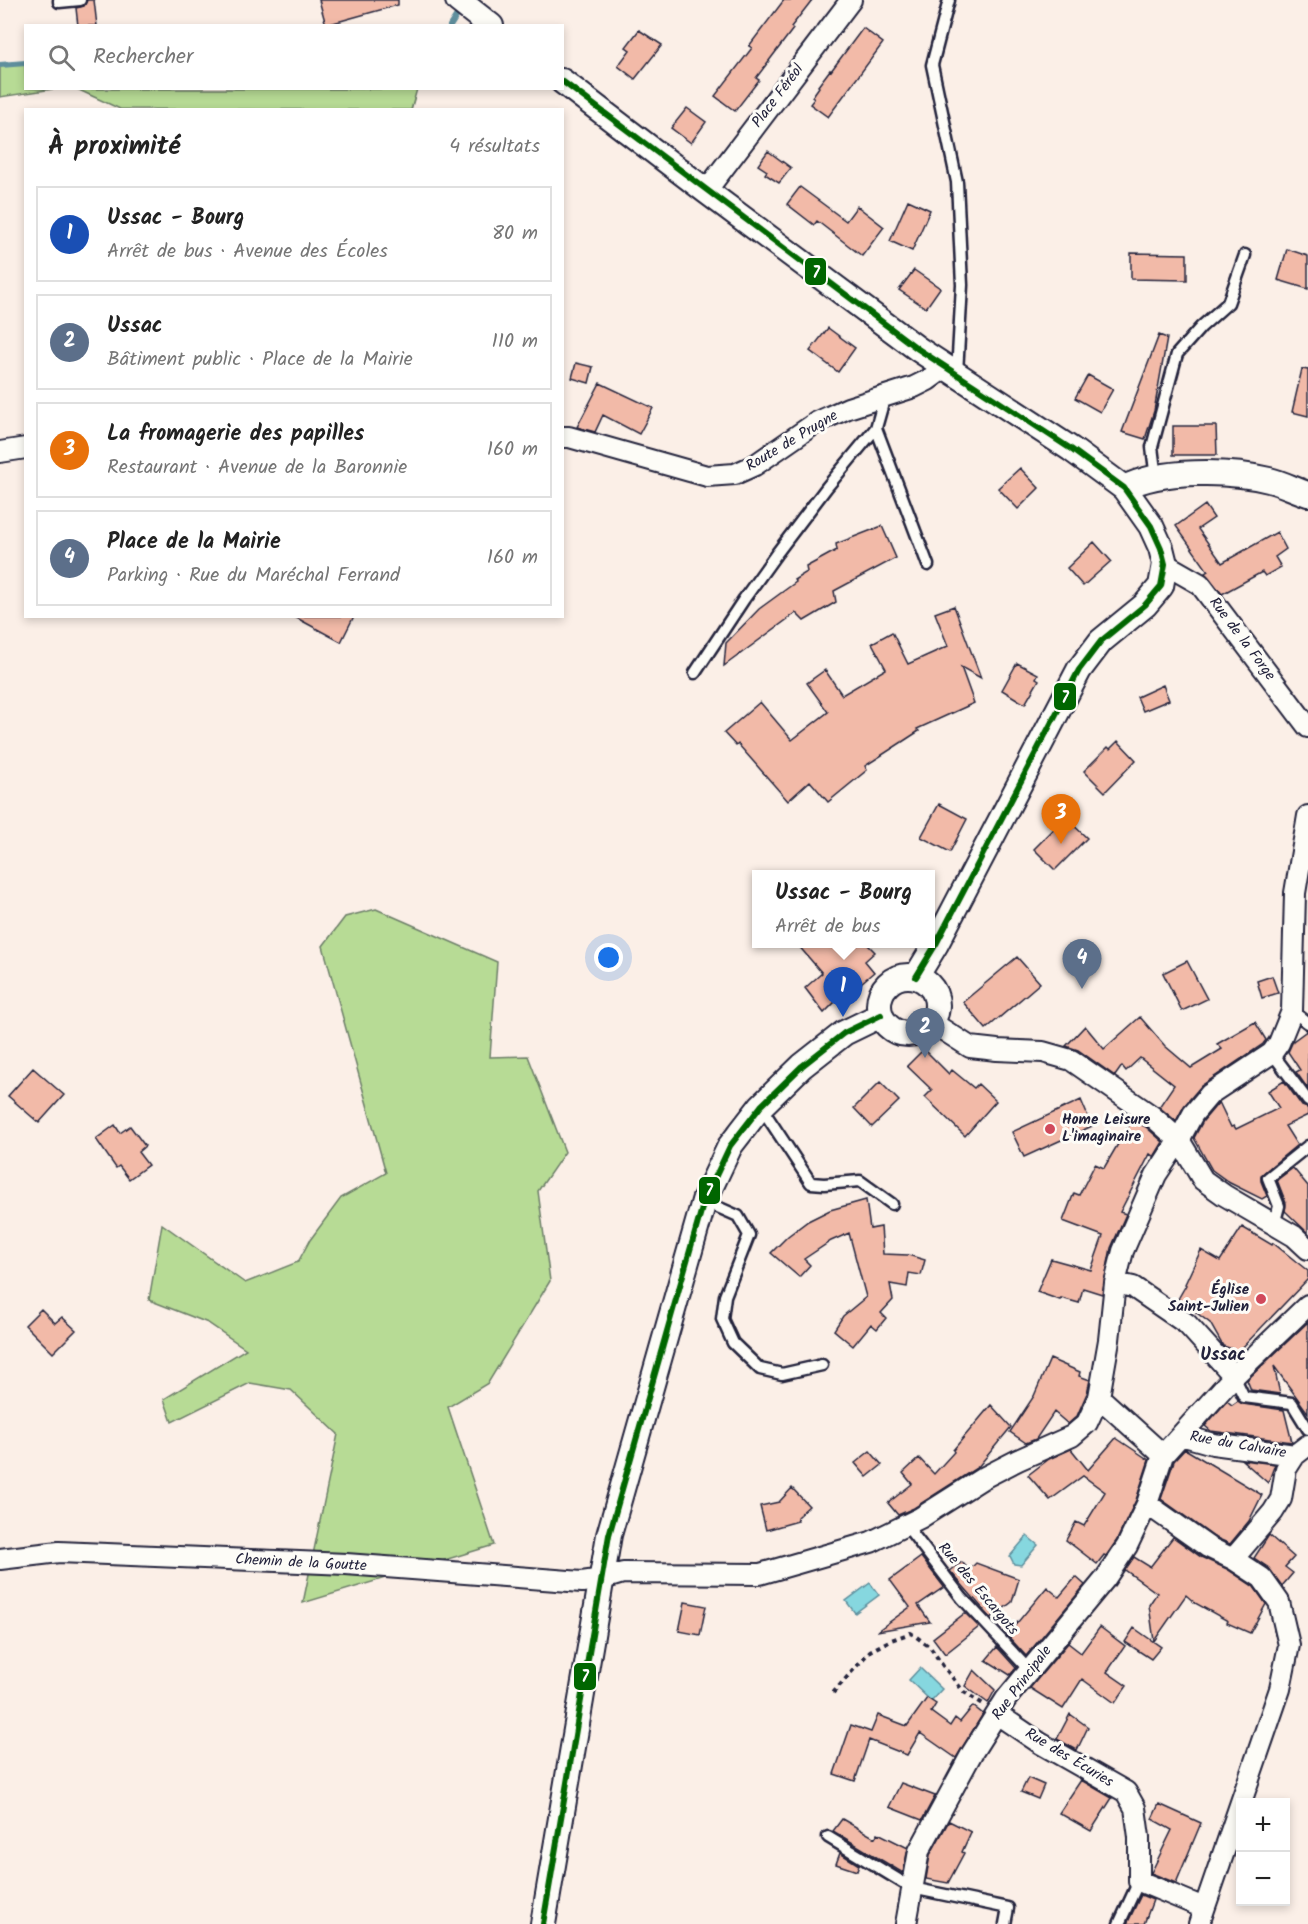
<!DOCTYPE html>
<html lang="fr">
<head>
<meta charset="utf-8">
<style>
  :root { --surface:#fff; --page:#f2f2f2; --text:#222; --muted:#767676; --line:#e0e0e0; --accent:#ea580c }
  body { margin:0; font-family:Kalam,sans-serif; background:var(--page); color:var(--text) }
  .controls { position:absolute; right:18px; bottom:18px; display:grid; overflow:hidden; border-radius:0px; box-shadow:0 3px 9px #0003 }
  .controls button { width:54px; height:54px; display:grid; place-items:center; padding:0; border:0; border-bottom:2px solid var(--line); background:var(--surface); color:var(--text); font:30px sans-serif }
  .you { position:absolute; left:609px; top:958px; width:21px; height:21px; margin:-15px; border:4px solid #fff; border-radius:50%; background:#1a73e8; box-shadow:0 0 0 9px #1a73e833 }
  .badge { display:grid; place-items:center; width:39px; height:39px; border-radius:50%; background:var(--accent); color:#fff; font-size:20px; font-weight:700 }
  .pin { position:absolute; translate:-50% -50px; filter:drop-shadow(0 2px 3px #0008) }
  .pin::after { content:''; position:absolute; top:32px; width:21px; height:18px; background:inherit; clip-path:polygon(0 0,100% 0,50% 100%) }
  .popup { position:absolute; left:752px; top:870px; width:183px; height:78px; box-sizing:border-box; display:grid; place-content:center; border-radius:0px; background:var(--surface); filter:drop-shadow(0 2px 4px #0005); font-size:20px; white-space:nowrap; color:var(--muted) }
  .popup b { font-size:22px; color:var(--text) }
  .popup::after { content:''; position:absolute; left:50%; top:100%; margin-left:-12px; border:12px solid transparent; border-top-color:var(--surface) }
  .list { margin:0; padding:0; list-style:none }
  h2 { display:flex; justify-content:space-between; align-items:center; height:78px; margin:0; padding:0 24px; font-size:26px }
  h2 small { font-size:20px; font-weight:400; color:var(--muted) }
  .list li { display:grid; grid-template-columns:39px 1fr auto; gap:18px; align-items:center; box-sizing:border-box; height:96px; margin:0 12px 12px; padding:0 12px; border:2px solid var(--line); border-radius:0px }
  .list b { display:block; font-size:22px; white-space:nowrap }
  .list p { margin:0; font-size:20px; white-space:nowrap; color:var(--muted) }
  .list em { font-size:20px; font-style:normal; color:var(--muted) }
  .icon { flex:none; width:33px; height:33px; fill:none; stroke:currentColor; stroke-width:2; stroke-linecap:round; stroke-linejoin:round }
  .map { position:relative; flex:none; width:1308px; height:1924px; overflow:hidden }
  .search { position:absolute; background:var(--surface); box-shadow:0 3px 9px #0003; left:24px; top:24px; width:540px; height:66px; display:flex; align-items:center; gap:15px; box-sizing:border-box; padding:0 21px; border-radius:0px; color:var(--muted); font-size:22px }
  .panel { position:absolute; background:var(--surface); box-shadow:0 3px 9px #0003; left:24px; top:108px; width:540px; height:510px; border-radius:0px }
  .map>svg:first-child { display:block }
  .green { fill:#b7db95; stroke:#6c7e68; stroke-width:1.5 }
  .water { fill:#86d7df; stroke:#5e8f9d; stroke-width:1.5 }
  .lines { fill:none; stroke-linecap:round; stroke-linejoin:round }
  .stream { stroke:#5e8f9d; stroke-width:6 }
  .building { fill:#f2baa8; stroke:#22223b; stroke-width:1.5 }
  .service-casing { stroke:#22223b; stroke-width:15 }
  .minor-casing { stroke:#22223b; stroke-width:24 }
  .tertiary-casing { stroke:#22223b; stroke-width:28 }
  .path { stroke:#22223b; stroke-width:4; stroke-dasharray:4.5 4.5; stroke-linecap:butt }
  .service { stroke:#fdfcf7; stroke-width:10 }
  .minor { stroke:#fdfcf7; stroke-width:20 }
  .tertiary { stroke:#fdfcf7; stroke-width:24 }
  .bus-1-casing { stroke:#fdfcf7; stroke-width:10 }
  .bus-1 { stroke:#060; stroke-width:6 }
  .poi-dot { fill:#d1495b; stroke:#fdfcf7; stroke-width:2 }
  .labels { text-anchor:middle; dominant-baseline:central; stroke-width:6; stroke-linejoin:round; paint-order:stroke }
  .street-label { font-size:15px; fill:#22223b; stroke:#fdfcf7 }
  .poi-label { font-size:15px; font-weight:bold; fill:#22223b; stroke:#fdfcf7; text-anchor:start }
  .quarter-label { font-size:18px; font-weight:bold; fill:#22223b; stroke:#fdfcf7 }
  .line-badge { stroke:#fdfcf7; stroke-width:2 }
  .badge-label { font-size:16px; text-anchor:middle; font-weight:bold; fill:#fff }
</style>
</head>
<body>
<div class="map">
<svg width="1308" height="1924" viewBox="0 0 1308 1924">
  <rect width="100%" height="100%" fill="#fbefe7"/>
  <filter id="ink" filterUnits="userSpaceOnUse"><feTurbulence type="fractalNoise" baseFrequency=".0167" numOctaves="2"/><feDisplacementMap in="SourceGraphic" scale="12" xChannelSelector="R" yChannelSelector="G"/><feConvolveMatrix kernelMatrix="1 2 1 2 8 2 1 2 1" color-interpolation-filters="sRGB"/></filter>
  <g filter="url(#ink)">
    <path class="green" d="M 25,63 L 26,88 L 53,89 L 0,97 L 0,65 Z
      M 77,89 L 417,89 L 411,110 L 120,109 Z
      M 376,909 L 497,962 L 490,1057 L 528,1056 L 565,1152 L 538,1191 L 550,1281 L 488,1383 L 448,1407 L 494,1545 L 303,1603 L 338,1434 L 291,1390 L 250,1383 L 172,1422 L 164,1399 L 246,1349 L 208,1323 L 149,1300 L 162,1224 L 245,1283 L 298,1262 L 310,1240 L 341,1198 L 386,1173 L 323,946 L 345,917 Z"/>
    <path class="water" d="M 1027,1536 L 1038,1545 L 1021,1565 L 1014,1564 L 1010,1556 Z
      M 870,1583 L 879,1595 L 855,1613 L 846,1601 Z
      M 920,1668 L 942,1689 L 931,1701 L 909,1680 Z"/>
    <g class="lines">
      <path class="stream" d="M 450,26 L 461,9
        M 0,65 L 26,63"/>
    </g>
    <path class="building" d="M 87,0 L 94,0 L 97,26 L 78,26 L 76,8 L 84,6 Z
      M 319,0 L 398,0 L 398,5 L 326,25 Z
      M 784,0 L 812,0 L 791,27 L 793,29 L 756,78 L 759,80 L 735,111 L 715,96 L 752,48 L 749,46 Z
      M 863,28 L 883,43 L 828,117 L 810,104 L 814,99 L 812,97 L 819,87 L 818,86 L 830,70 L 831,71 Z
      M 639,30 L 662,45 L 635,79 L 618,66 L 630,50 L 626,47 Z
      M 687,108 L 706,122 L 691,143 L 671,128 Z
      M 768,151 L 791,168 L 779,183 L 765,174 L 767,171 L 758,165 Z
      M 800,187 L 846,221 L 857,206 L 884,227 L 862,256 L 817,221 L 814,225 L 787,204 Z
      M 908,200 L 930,210 L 912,251 L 890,241 Z
      M 1287,249 L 1308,256 L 1308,289 L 1278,280 Z
      M 1131,253 L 1187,254 L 1187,280 L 1131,279 Z
      M 914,270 L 940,288 L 926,308 L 899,290 Z
      M 828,328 L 855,348 L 838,372 L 810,351 Z
      M 1159,335 L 1167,338 L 1154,411 L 1145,439 L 1122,432 Z
      M 576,363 L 593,367 L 589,383 L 572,378 Z
      M 1302,369 L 1308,370 L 1308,416 L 1292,412 Z
      M 1088,375 L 1113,389 L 1100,412 L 1075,398 Z
      M 600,383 L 653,408 L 639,434 L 603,415 L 595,432 L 577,427 Z
      M 1173,426 L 1216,426 L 1217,455 L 1173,455 Z
      M 1020,468 L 1039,488 L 1018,509 L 998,488 Z
      M 1205,505 L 1214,518 L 1198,529 L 1222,563 L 1277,532 L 1286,549 L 1275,557 L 1281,567 L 1265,576 L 1262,572 L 1222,594 L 1205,573 L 1208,571 L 1176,526 Z
      M 882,526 L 896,558 L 834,591 L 836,602 L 804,621 L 796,613 L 724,666 L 726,643 L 759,609 L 796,582 L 794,580 L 807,572 L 806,567 L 837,550 L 836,544 Z
      M 1094,542 L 1111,561 L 1083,586 L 1067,568 Z
      M 954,606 L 981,678 L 961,667 L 974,703 L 917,729 L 919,731 L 865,766 L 867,770 L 828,802 L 810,781 L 788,801 L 738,744 L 736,746 L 724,733 L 760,702 L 792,740 L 828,712 L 807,683 L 825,670 L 842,695 L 886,669 L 872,643 L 892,632 L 908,664 L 948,646 L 935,613 Z
      M 293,616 L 354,616 L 341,642 Z
      M 1017,663 L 1038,674 L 1036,678 L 1039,680 L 1025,704 L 1002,690 Z
      M 1163,685 L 1169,700 L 1143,711 L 1137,697 Z
      M 1118,741 L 1136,760 L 1105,792 L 1084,771 L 1108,747 L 1110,749 Z
      M 939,804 L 967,819 L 950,852 L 921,837 Z
      M 1068,820 L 1087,838 L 1055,870 L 1034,849 L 1058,825 L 1060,827 Z
      M 797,944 L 867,944 L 875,952 L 865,961 L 874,972 L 847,995 L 845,992 L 824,1013 L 805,988 L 822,973 Z
      M 1017,957 L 1040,983 L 986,1029 L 963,1002 Z
      M 1187,961 L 1207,999 L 1182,1011 L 1163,973 Z
      M 1272,976 L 1278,993 L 1262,998 L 1257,981 Z
      M 1140,1017 L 1165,1046 L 1191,1068 L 1222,1049 L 1217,1044 L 1255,1022 L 1266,1040 L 1263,1044 L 1201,1086 L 1184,1106 L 1176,1121 L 1159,1107 L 1174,1085 L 1140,1058 L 1126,1071 L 1122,1066 L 1115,1076 L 1078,1050 L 1066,1046 L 1085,1026 L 1104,1049 Z
      M 1308,1030 L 1308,1089 L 1296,1072 L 1300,1070 L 1288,1052 L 1293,1041 Z
      M 924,1049 L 949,1074 L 952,1070 L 974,1088 L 978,1084 L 996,1101 L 965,1136 L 925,1097 L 932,1090 L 907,1066 Z
      M 33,1068 L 64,1095 L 39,1123 L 8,1096 Z
      M 1284,1081 L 1302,1106 L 1308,1108 L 1308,1115 L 1285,1126 L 1297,1145 L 1261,1175 L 1261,1181 L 1267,1196 L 1262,1199 L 1230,1183 L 1212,1170 L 1194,1138 L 1203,1121 L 1219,1102 L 1231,1127 L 1234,1126 L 1236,1129 L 1279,1108 L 1268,1091 Z
      M 880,1082 L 899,1101 L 872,1127 L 854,1108 Z
      M 1081,1100 L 1092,1126 L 1024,1157 L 1012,1132 Z
      M 1132,1120 L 1146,1127 L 1163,1142 L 1154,1157 L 1150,1154 L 1120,1212 L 1126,1214 L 1111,1248 L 1102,1294 L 1083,1288 L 1079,1303 L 1061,1298 L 1060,1300 L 1037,1292 L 1051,1259 L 1091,1270 L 1103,1236 L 1063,1221 L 1074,1193 L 1079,1195 L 1095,1164 L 1104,1168 Z
      M 115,1125 L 120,1133 L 130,1126 L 145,1146 L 138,1152 L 148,1165 L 129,1179 L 119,1166 L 116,1168 L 96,1139 Z
      M 1293,1168 L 1308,1186 L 1308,1233 L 1285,1211 L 1286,1203 L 1277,1180 Z
      M 866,1200 L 870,1229 L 881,1227 L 883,1254 L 908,1255 L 925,1260 L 921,1275 L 909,1273 L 907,1287 L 890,1284 L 893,1300 L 881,1313 L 886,1318 L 877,1329 L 871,1324 L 853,1346 L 834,1330 L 843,1316 L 866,1297 L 849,1233 L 831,1241 L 804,1259 L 810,1265 L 799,1277 L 771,1253 L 788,1236 L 808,1221 L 830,1210 Z
      M 1242,1227 L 1272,1245 L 1273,1243 L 1308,1271 L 1308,1279 L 1239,1351 L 1223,1346 L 1210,1323 L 1178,1299 L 1186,1285 L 1185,1284 L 1201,1250 L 1220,1261 Z
      M 41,1309 L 55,1323 L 62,1317 L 76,1330 L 53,1353 L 25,1325 Z
      M 1308,1322 L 1308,1413 L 1274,1366 L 1280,1394 L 1251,1390 L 1247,1380 Z
      M 1050,1359 L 1080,1372 L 1079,1376 L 1090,1380 L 1087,1393 L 1077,1416 L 1068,1424 L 1054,1412 L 1036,1439 L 1026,1443 L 1010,1432 L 1034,1396 Z
      M 1227,1401 L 1232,1405 L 1238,1401 L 1243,1404 L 1284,1410 L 1292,1442 L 1211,1431 L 1205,1426 Z
      M 991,1405 L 1011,1427 L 978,1467 L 914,1508 L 898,1515 L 888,1503 L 912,1484 L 903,1473 L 919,1458 L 934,1474 L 954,1452 L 953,1450 Z
      M 1116,1438 L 1149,1460 L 1136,1500 L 1117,1540 L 1106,1556 L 1104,1555 L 1097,1564 L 1066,1540 L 1076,1522 L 1084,1526 L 1105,1492 L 1083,1476 L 1050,1500 L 1028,1475 L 1049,1459 L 1071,1449 L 1088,1470 Z
      M 1185,1449 L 1262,1495 L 1249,1521 L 1230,1544 L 1214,1537 L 1161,1499 L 1174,1461 Z
      M 870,1451 L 882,1465 L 867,1477 L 855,1463 Z
      M 1242,1460 L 1275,1464 L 1268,1483 Z
      M 792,1488 L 809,1506 L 797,1517 L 798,1521 L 766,1530 L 760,1506 L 779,1502 Z
      M 1269,1535 L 1294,1557 L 1285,1567 L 1293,1573 L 1282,1586 L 1269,1568 L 1254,1558 Z
      M 1173,1537 L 1201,1557 L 1227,1569 L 1254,1587 L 1266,1604 L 1250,1633 L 1227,1623 L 1228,1621 L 1195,1603 L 1186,1595 L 1154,1641 L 1149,1605 L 1157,1593 L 1125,1570 L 1134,1557 L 1150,1567 Z
      M 921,1557 L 944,1587 L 918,1605 L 930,1622 L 877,1631 L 910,1607 L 890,1580 Z
      M 962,1562 L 969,1570 L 976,1563 L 1019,1579 L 1012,1602 L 991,1618 L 950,1571 Z
      M 1076,1577 L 1085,1585 L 1026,1656 L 1007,1635 L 1047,1587 L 1059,1597 Z
      M 685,1602 L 706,1606 L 700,1635 L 679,1631 Z
      M 965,1613 L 979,1627 L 945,1654 L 933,1638 Z
      M 1100,1627 L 1125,1646 L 1107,1672 L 1127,1686 L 1115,1703 L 1082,1679 L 1063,1709 L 1030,1688 L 1068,1643 L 1081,1653 Z
      M 1134,1628 L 1161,1647 L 1151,1659 L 1125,1642 Z
      M 997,1647 L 1016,1668 L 1010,1675 L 986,1660 Z
      M 974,1670 L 995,1690 L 988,1703 L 965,1686 Z
      M 927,1698 L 936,1704 L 931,1712 L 950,1726 L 955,1718 L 960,1722 L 973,1706 L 983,1714 L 956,1758 L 920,1733 L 907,1755 L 869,1740 L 855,1781 L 834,1774 L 851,1725 L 871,1732 L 878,1715 L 907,1726 Z
      M 1070,1714 L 1088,1727 L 1077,1750 L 1057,1739 Z
      M 1028,1778 L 1044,1785 L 1038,1799 L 1021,1792 Z
      M 1081,1780 L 1112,1798 L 1091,1831 L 1059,1813 Z
      M 901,1783 L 935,1796 L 922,1820 L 889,1807 Z
      M 1159,1804 L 1201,1823 L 1176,1883 L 1151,1873 L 1172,1830 L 1152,1819 Z
      M 842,1819 L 875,1838 L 878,1833 L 908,1848 L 903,1873 L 833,1831 Z
      M 949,1821 L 971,1832 L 962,1852 L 964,1853 L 948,1883 L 926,1879 L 930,1855 Z
      M 840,1853 L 859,1865 L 857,1871 L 836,1864 Z
      M 1141,1895 L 1153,1900 L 1144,1924 L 1127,1924 Z"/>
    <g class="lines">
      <g class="service-casing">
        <path id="service" d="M 59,0 L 59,2 L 80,0
          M 949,0 L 932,65 L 957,182 L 962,285 L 957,373
          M 876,428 L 928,565
          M 1156,478 L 1152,447 L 1177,354 L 1201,327 L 1228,303 L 1245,255
          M 695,673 L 744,599 L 777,553 L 827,487 L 876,428 L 885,396
          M 1292,1011 L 1308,1023
          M 1272,1053 L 1308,1101
          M 761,1107 L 811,1183 L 824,1184 L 860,1181 L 892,1204
          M 704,1201 L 738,1216 L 749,1235 L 725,1296 L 722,1319 L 733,1343 L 760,1369 L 782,1374 L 822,1365
          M 1274,1225 L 1279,1206 L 1268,1178 L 1308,1146
          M 1234,1376 L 1244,1397 L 1292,1403 L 1308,1429
          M 906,1525 L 962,1598 L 1029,1670
          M 828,1837 L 912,1888 L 1008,1908 L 1005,1924
          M 1119,1924 L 1139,1881"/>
      </g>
      <g class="minor-casing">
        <path id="minor" d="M 706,191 L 851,0
          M 562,437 L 569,437 L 707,476 L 735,474 L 755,465 L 817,422 L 848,408 L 914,387 L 928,380 L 946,367
          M 0,452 L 26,448
          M 1165,564 L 1200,584 L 1308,727
          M 931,1022 L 970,1047 L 997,1050 L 1043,1052 L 1071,1060 L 1152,1116 L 1179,1140 L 1193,1114 L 1210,1094 L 1272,1053 L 1279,1043 L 1292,1011 L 1295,893 L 1308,816
          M 1115,1283 L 1133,1287 L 1187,1324 L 1234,1376
          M 1099,1397 L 1163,1455
          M 1181,1435 L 1213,1444 L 1295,1455
          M 1147,1504 L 1208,1547 L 1233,1559 L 1262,1578 L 1279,1602 L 1289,1645 L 1280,1689 L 1199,1924
          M 0,1559 L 59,1552 L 346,1564 L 582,1582 L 603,1579 L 623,1573 L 760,1574 L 871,1542 L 920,1518 L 983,1478 L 1018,1460 L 1072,1436 L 1087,1423 L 1099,1397 L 1109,1340 L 1115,1283 L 1123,1251 L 1156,1175 L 1179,1140 L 1203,1180 L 1224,1195 L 1294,1236 L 1308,1249
          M 1233,1559 L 1273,1512 L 1281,1499 L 1286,1469 L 1295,1455 L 1308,1445
          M 997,1714 L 1040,1743 L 1126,1792 L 1135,1808 L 1139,1837 L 1139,1881 L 1204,1908
          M 906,1924 L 919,1851 L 972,1753 L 1006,1699 L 1105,1579 L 1127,1546 L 1147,1504 L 1163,1455 L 1234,1376 L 1308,1305"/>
      </g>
      <g class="tertiary-casing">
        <path id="tertiary" d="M 458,0 L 491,26
          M 562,81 L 706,191 L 918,349 L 1071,449 L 1124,488 L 1151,526 L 1161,548 L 1165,564 L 1161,586 L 1145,605 L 1101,641 L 1079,670 L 936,944 L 916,977
          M 1124,488 C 1160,469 1229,470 1269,480 C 1282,483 1295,490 1308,494
          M879 1005a29 29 0 1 1 58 0a29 29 0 1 1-58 0Z
          M 543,1924 L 609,1535 L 704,1201 L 730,1146 L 761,1106 L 802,1066 L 844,1033 L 881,1015"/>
      </g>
      <path class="path" d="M 833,1693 L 870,1651 L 891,1640 L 911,1633 L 930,1647 L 943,1666 L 964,1692 L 983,1704"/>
      <use href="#service" class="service"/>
      <use href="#minor" class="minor"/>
      <use href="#tertiary" class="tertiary"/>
      <g class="bus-1-casing">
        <path id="bus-1" d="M 562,81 L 918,349 L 1071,449 L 1124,488 L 1151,526 L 1161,548 L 1165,564 L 1161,586 L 1145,605 L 1101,641 L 1079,670 L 936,944 L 916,977
          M 543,1924 L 609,1535 L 704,1201 L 730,1146 L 761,1106 L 802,1066 L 844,1033 L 881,1015"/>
      </g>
      <use href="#bus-1" class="bus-1"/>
    </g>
  </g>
  <g class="poi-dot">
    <circle cx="1050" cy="1129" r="6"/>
    <circle cx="1261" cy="1299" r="6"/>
  </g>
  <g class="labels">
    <g class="street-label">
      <text transform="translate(778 96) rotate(-53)">Place Féréol</text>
      <text transform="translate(792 441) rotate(-31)">Route de Prugne</text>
      <text transform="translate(1242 639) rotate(53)">Rue de la Forge</text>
      <text transform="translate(1238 1445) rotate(10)">Rue du Calvaire</text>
      <text transform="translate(301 1563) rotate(3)">Chemin de la Goutte</text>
      <text transform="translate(978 1589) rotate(50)">Rue des Escargots</text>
      <text transform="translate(1022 1683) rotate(-53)">Rue Principale</text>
      <text transform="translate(1069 1758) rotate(31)">Rue des Écuries</text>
    </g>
    <g class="poi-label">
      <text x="1062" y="1120">Home Leisure<tspan x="1062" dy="17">L'imaginaire</tspan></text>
      <text x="1249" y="1290" text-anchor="end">Église<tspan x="1249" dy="17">Saint-Julien</tspan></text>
    </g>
    <g class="quarter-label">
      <text x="1223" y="1355">Ussac</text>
    </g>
  </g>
  <g class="line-badge">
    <rect x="804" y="257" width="23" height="29" rx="6" fill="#060"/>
    <rect x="1053" y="682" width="24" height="29" rx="6" fill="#060"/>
    <rect x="698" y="1176" width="23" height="29" rx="6" fill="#060"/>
    <rect x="573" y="1662" width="24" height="29" rx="6" fill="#060"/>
  </g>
  <g class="badge-label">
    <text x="816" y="278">7</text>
    <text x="1065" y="703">7</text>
    <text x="709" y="1196">7</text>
    <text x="585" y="1682">7</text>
  </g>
</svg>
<div class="controls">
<button>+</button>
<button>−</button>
</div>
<div class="you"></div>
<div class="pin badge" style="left:843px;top:1017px;background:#1a4fb4">1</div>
<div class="popup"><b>Ussac - Bourg</b>Arrêt de bus</div>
<div class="pin badge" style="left:925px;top:1058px;background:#5c6f8a">2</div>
<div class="pin badge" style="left:1061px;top:844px;background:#e8710a">3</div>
<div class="pin badge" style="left:1082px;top:989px;background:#5c6f8a">4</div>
<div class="search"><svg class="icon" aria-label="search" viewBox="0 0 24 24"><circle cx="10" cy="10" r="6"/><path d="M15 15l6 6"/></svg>Rechercher</div>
<section class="panel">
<h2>À proximité<small>4 résultats</small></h2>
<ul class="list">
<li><span class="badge" style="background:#1a4fb4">1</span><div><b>Ussac - Bourg</b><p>Arrêt de bus · Avenue des Écoles</p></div><em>80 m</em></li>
<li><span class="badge" style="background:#5c6f8a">2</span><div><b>Ussac</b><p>Bâtiment public · Place de la Mairie</p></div><em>110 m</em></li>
<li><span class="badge" style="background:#e8710a">3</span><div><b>La fromagerie des papilles</b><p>Restaurant · Avenue de la Baronnie</p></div><em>160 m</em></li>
<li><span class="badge" style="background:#5c6f8a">4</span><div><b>Place de la Mairie</b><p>Parking · Rue du Maréchal Ferrand</p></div><em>160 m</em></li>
</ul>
</section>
</div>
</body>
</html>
